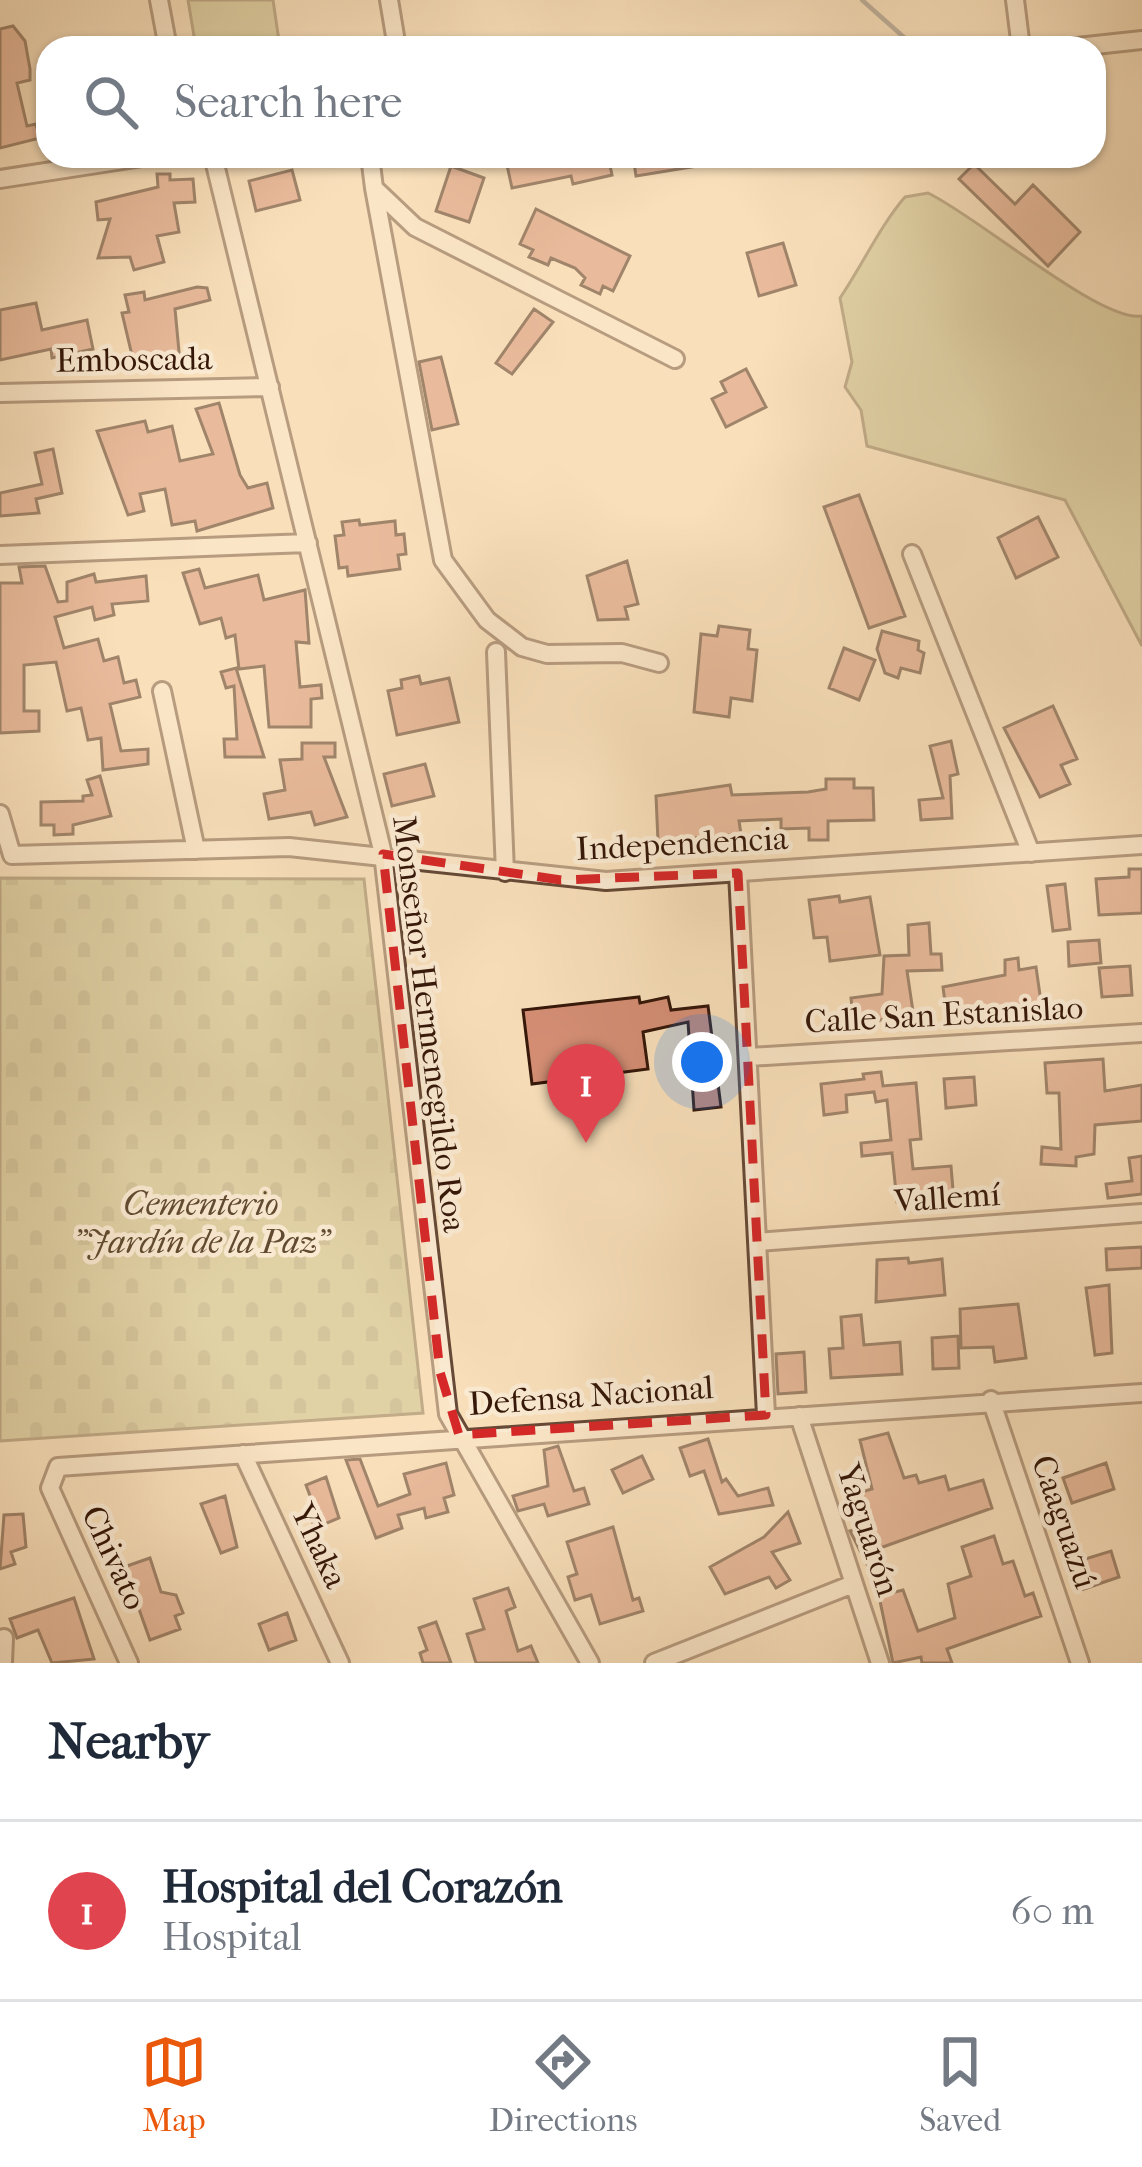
<!DOCTYPE html>
<html lang="en">
<head>
<meta charset="utf-8">
<style>
  :root { --surface:#fff; --page:#f2f2f3; --text:#1f2937; --muted:#747a83; --line:#e0e1e3; --accent:#ea580c }
  body { margin:0; font-family:"IM FELL French Canon",serif; background:var(--page); color:var(--text) }
  .you { position:absolute; left:702px; top:1062px; width:42px; height:42px; margin:-30px; border:9px solid #fff; border-radius:50%; background:#1a73e8; box-shadow:0 0 0 18px #1a73e833 }
  .badge { display:grid; place-items:center; width:78px; height:78px; border-radius:50%; background:var(--accent); color:#fff; font-size:39px; font-weight:700 }
  .pin { position:absolute; translate:-50% -99px; filter:drop-shadow(0 3px 6px #0008) }
  .pin::after { content:''; position:absolute; top:63px; width:42px; height:36px; background:inherit; clip-path:polygon(0 0,100% 0,50% 100%) }
  .list { margin:0; padding:0; list-style:none }
  h2 { display:flex; justify-content:space-between; align-items:center; height:156px; margin:0; padding:0 48px; font-size:51px }
  h2 small { font-size:39px; font-weight:400; color:var(--muted) }
  .list li { display:grid; grid-template-columns:78px 1fr auto; gap:36px; align-items:center; box-sizing:border-box; height:180px; padding:0 48px; border-top:3px solid var(--line) }
  .list b { display:block; font-size:45px; white-space:nowrap }
  .list p { margin:0; font-size:39px; white-space:nowrap; color:var(--muted) }
  .list em { font-size:39px; font-style:normal; color:var(--muted) }
  .icon { flex:none; width:66px; height:66px; fill:none; stroke:currentColor; stroke-width:2; stroke-linecap:round; stroke-linejoin:round }
  .map { position:relative; flex:none; width:1142px; height:1663px; overflow:hidden }
  .search { position:absolute; background:var(--surface); box-shadow:0 3px 9px #0004; left:36px; right:36px; top:36px; height:132px; display:flex; align-items:center; gap:30px; box-sizing:border-box; padding:0 42px; border-radius:36px; color:var(--muted); font-size:45px }
  .sheet { height:336px; background:var(--surface) }
  nav { display:flex; justify-content:space-around; align-items:center; box-sizing:border-box; height:168px; border-top:3px solid var(--line); background:var(--surface); font-size:33px; color:var(--muted) }
  nav a { display:grid; justify-items:center; gap:6px }
  nav .on { color:var(--accent) }
  .map>svg:first-child { display:block }
  .green { fill:#c4c08c; stroke:#7c6c4a; stroke-width:3 }
  .cemetery { fill:url(#cemetery-stones); stroke:#7c6c4a; stroke-width:3 }
  .lines { fill:none; stroke-linecap:round; stroke-linejoin:round }
  .stream { stroke:#787974; stroke-width:4.5 }
  .building { fill:#d48e75; stroke:#351709; stroke-width:3 }
  .minor-casing { stroke:#664936; stroke-width:22 }
  .minor { stroke:#fbebd3; stroke-width:16 }
  .marked { fill:none; stroke:#d62828; stroke-width:9; stroke-dasharray:24 15; stroke-linejoin:round }
  .labels { text-anchor:middle; dominant-baseline:central; stroke-width:9; stroke-linejoin:round; paint-order:stroke }
  .street-label { font-size:33px; fill:#351709; stroke:#fbebd3 }
  .park-label { font-size:33px; font-style:italic; fill:#604a30; stroke:#fbebd3 }
</style>
</head>
<body>
<div class="map">
<svg width="1142" height="1663" viewBox="0 0 1142 1663">
  <defs>
    <pattern id="cemetery-stones" width="16" height="16" patternUnits="userSpaceOnUse" patternTransform="scale(3)"><rect width="16" height="16" fill="#c4c08c"/><path d="M2 7V4a2 2 0 0 1 4 0v3zM10 15v-3a2 2 0 0 1 4 0v3z" fill="#a9a477"/></pattern>
  </defs>
  <rect width="100%" height="100%" fill="#f9e0bb"/>
  <filter id="stains"><feTurbulence type="fractalNoise" baseFrequency=".00167" numOctaves="4"/><feColorMatrix values="0 0 0 0 .2 0 0 0 0 .09 0 0 0 0 .02 0 0 0 .5 -.17"/></filter>
  <radialGradient id="worn" r=".72"><stop offset=".6" stop-color="#630" stop-opacity="0"/><stop offset="1" stop-color="#630" stop-opacity=".3"/></radialGradient>
  <path class="green" d="M 188,0 L 273,0 L 280,48 L 196,48 Z
    M 928,193 C 977,216 1101,323 1142,316 L 1142,646 L 1065,500 L 867,446 L 861,410 L 845,387 L 852,362 L 840,298 C 861,267 882,223 905,197 Z"/>
  <path class="cemetery" d="M 0,878 L 364,879 L 423,1413 L 0,1441 Z"/>
  <g class="lines">
    <path class="stream" d="M 862,0 L 907,40"/>
  </g>
  <path class="building" d="M 13,26 L 25,41 L 30,69 L 30,80 L 17,83 L 27,126 L 36,124 L 40,138 L 0,148 L 0,29 Z
    M 505,156 L 608,156 L 612,175 L 573,184 L 571,176 L 512,188 Z
    M 633,156 L 715,156 L 716,163 L 636,176 Z
    M 974,164 L 1015,204 L 1033,185 L 1080,232 L 1048,266 L 959,179 Z
    M 451,166 L 484,178 L 469,222 L 436,211 Z
    M 292,170 L 300,200 L 256,211 L 249,181 Z
    M 157,174 L 170,174 L 170,180 L 193,179 L 195,202 L 174,203 L 179,232 L 157,236 L 164,262 L 134,270 L 130,257 L 98,258 L 110,219 L 98,220 L 96,202 L 158,187 Z
    M 536,209 L 630,256 L 613,291 L 603,286 L 600,294 L 581,285 L 585,278 L 575,268 L 551,258 L 548,265 L 529,257 L 533,250 L 520,244 Z
    M 783,243 L 796,285 L 759,296 L 747,253 Z
    M 197,287 L 207,288 L 210,300 L 175,309 L 180,362 L 135,368 L 122,313 L 129,312 L 125,295 L 144,292 L 145,300 Z
    M 36,303 L 42,330 L 87,320 L 93,349 L 52,358 L 51,349 L 0,360 L 0,310 Z
    M 534,309 L 553,322 L 512,374 L 496,363 Z
    M 441,357 L 458,424 L 432,430 L 419,362 Z
    M 746,369 L 766,407 L 726,427 L 712,399 L 726,392 L 721,382 Z
    M 219,403 L 240,475 L 248,488 L 267,483 L 273,508 L 197,531 L 195,521 L 172,525 L 165,489 L 140,494 L 144,511 L 128,515 L 97,431 L 145,421 L 148,432 L 172,426 L 180,461 L 213,454 L 196,409 Z
    M 53,449 L 62,493 L 36,499 L 39,513 L 0,516 L 0,493 L 42,484 L 35,453 Z
    M 859,495 L 905,616 L 869,628 L 824,507 Z
    M 1038,517 L 1058,557 L 1016,578 L 998,538 Z
    M 359,520 L 360,525 L 395,521 L 396,535 L 404,534 L 406,554 L 398,555 L 400,569 L 348,576 L 347,567 L 339,568 L 335,536 L 344,535 L 342,522 Z
    M 627,561 L 638,604 L 625,607 L 628,619 L 598,620 L 587,576 Z
    M 45,566 L 58,602 L 67,601 L 67,582 L 94,574 L 96,582 L 146,576 L 148,601 L 112,604 L 114,615 L 95,620 L 92,607 L 55,617 L 64,648 L 98,639 L 104,661 L 118,657 L 124,683 L 136,680 L 140,697 L 110,704 L 121,751 L 148,749 L 148,764 L 103,770 L 101,738 L 88,740 L 81,708 L 67,711 L 56,662 L 24,665 L 24,711 L 39,711 L 39,731 L 0,733 L 0,583 L 22,583 L 19,567 Z
    M 199,569 L 205,588 L 258,575 L 264,600 L 305,590 L 309,643 L 296,642 L 300,687 L 321,685 L 322,698 L 311,699 L 311,727 L 269,727 L 264,666 L 239,669 L 235,635 L 226,638 L 221,618 L 200,624 L 183,573 Z
    M 719,626 L 750,630 L 748,649 L 757,650 L 752,701 L 731,698 L 729,717 L 694,712 L 701,634 L 717,636 Z
    M 882,631 L 919,641 L 918,650 L 924,653 L 920,673 L 901,668 L 898,678 L 885,673 L 877,649 Z
    M 844,648 L 875,660 L 859,700 L 829,688 Z
    M 236,668 L 240,681 L 264,757 L 225,757 L 224,739 L 237,739 L 234,686 L 226,688 L 221,672 Z
    M 419,676 L 421,684 L 449,678 L 459,722 L 397,735 L 388,691 L 402,688 L 401,680 Z
    M 1053,706 L 1077,759 L 1061,765 L 1070,784 L 1040,797 L 1004,728 Z
    M 951,741 L 958,774 L 950,776 L 952,818 L 921,820 L 919,800 L 943,798 L 930,746 Z
    M 302,743 L 335,743 L 335,757 L 324,757 L 347,817 L 315,825 L 311,812 L 269,819 L 264,794 L 285,790 L 280,760 L 302,759 Z
    M 425,764 L 434,796 L 392,806 L 384,774 Z
    M 100,776 L 111,816 L 73,825 L 73,834 L 54,835 L 54,825 L 41,825 L 41,802 L 83,801 L 83,796 L 92,795 L 87,780 Z
    M 826,779 L 854,779 L 854,788 L 873,788 L 874,820 L 828,821 L 828,840 L 809,840 L 809,828 L 781,829 L 781,819 L 739,821 L 741,834 L 658,841 L 656,796 L 730,785 L 732,795 L 808,792 L 826,789 Z
    M 1129,869 L 1142,869 L 1142,913 L 1099,915 L 1096,879 L 1129,877 Z
    M 1065,884 L 1070,929 L 1053,931 L 1047,886 Z
    M 839,896 L 840,902 L 870,897 L 880,955 L 830,961 L 827,937 L 814,938 L 809,900 Z
    M 929,923 L 931,954 L 941,954 L 942,970 L 907,971 L 915,1025 L 899,1027 L 898,1018 L 854,1023 L 851,998 L 882,994 L 884,956 L 909,955 L 908,925 Z
    M 1099,940 L 1101,963 L 1069,966 L 1068,942 Z
    M 1018,958 L 1019,970 L 1036,967 L 1041,1002 L 970,1010 L 971,1016 L 947,1018 L 943,987 L 1005,975 L 1005,960 Z
    M 1130,966 L 1132,995 L 1102,997 L 1099,968 Z
    M 639,997 L 640,1003 L 668,997 L 671,1010 L 708,1006 L 721,1107 L 694,1110 L 688,1022 L 643,1032 L 648,1069 L 532,1084 L 523,1010 Z
    M 1103,1059 L 1105,1091 L 1142,1085 L 1142,1121 L 1095,1125 L 1094,1154 L 1076,1157 L 1076,1166 L 1041,1164 L 1042,1147 L 1061,1149 L 1059,1093 L 1047,1093 L 1045,1063 Z
    M 881,1072 L 883,1086 L 916,1083 L 921,1139 L 910,1140 L 913,1169 L 951,1166 L 954,1202 L 897,1202 L 892,1153 L 862,1156 L 861,1143 L 891,1140 L 887,1100 L 876,1102 L 874,1092 L 846,1095 L 847,1112 L 824,1115 L 821,1084 L 864,1079 L 863,1074 Z
    M 974,1077 L 976,1105 L 946,1108 L 944,1079 Z
    M 1142,1156 L 1142,1194 L 1108,1198 L 1106,1184 L 1132,1181 L 1129,1158 Z
    M 1142,1247 L 1142,1268 L 1107,1270 L 1106,1249 Z
    M 908,1258 L 909,1263 L 942,1259 L 945,1295 L 876,1302 L 877,1260 Z
    M 1109,1285 L 1112,1353 L 1095,1355 L 1086,1288 Z
    M 1018,1304 L 1026,1358 L 995,1362 L 993,1347 L 961,1348 L 960,1309 Z
    M 861,1315 L 864,1345 L 900,1342 L 902,1374 L 831,1378 L 829,1349 L 843,1348 L 841,1317 Z
    M 958,1336 L 959,1368 L 933,1369 L 932,1338 Z
    M 804,1352 L 806,1392 L 778,1394 L 776,1354 Z
    M 888,1433 L 904,1478 L 916,1475 L 919,1483 L 945,1476 L 949,1490 L 983,1480 L 992,1508 L 880,1548 L 895,1592 L 903,1590 L 918,1631 L 955,1618 L 948,1584 L 971,1576 L 962,1547 L 994,1536 L 1003,1564 L 1013,1561 L 1025,1596 L 1033,1593 L 1041,1616 L 947,1649 L 952,1663 L 922,1663 L 921,1657 L 893,1663 L 876,1582 L 850,1531 L 863,1527 L 855,1494 L 872,1489 L 860,1440 Z
    M 708,1439 L 722,1482 L 726,1479 L 738,1496 L 768,1488 L 773,1505 L 719,1514 L 704,1471 L 690,1476 L 680,1448 Z
    M 558,1446 L 574,1491 L 584,1488 L 589,1504 L 548,1516 L 544,1504 L 518,1511 L 513,1496 L 548,1486 L 544,1450 Z
    M 642,1456 L 653,1479 L 623,1493 L 612,1470 Z
    M 360,1459 L 378,1506 L 410,1494 L 404,1474 L 446,1463 L 454,1495 L 444,1498 L 448,1512 L 426,1518 L 424,1508 L 398,1515 L 402,1528 L 376,1538 L 346,1460 Z
    M 1106,1463 L 1114,1489 L 1072,1503 L 1063,1478 Z
    M 326,1477 L 339,1518 L 315,1528 L 308,1512 L 315,1509 L 306,1485 Z
    M 225,1496 L 237,1547 L 221,1553 L 201,1504 Z
    M 788,1512 L 800,1543 L 772,1552 L 790,1580 L 776,1588 L 769,1577 L 725,1594 L 710,1567 L 764,1537 Z
    M 23,1514 L 26,1547 L 11,1552 L 15,1564 L 0,1569 L 4,1515 Z
    M 613,1527 L 633,1600 L 639,1598 L 643,1611 L 600,1624 L 591,1595 L 575,1600 L 568,1577 L 577,1574 L 567,1542 Z
    M 1111,1551 L 1119,1577 L 1081,1590 L 1072,1563 Z
    M 150,1558 L 161,1592 L 176,1595 L 183,1613 L 175,1616 L 180,1629 L 150,1640 L 124,1567 Z
    M 508,1588 L 515,1607 L 506,1611 L 518,1651 L 531,1646 L 538,1663 L 476,1663 L 467,1634 L 484,1629 L 474,1599 Z
    M 74,1598 L 94,1659 L 52,1663 L 38,1630 L 17,1638 L 10,1619 Z
    M 287,1613 L 296,1640 L 269,1650 L 259,1624 Z
    M 436,1622 L 451,1663 L 423,1663 L 420,1653 L 427,1650 L 419,1628 Z"/>
  <g class="lines">
    <g class="minor-casing">
      <path id="minor" d="M 159,0 L 168,48
        M 389,0 L 397,48
        M 1015,0 L 1021,48
        M 1068,48 L 1142,40
        M 213,156 L 383,854 L 448,1414 L 590,1663
        M 370,156 L 374,188 L 415,227 L 675,359
        M 0,179 L 149,156
        M 374,188 L 443,560 L 487,620 L 522,647 L 547,654 L 622,653 L 659,663
        M 0,393 L 270,387
        M 912,554 L 1031,853
        M 0,555 L 308,543
        M 496,652 L 505,872
        M 162,691 L 196,850
        M 0,814 L 12,855 L 289,847 L 606,881 L 1142,845
        M 738,873 L 766,1415
        M 749,1057 L 1142,1033
        M 757,1242 L 1142,1213
        M 991,1400 L 1080,1663
        M 799,1416 L 880,1663
        M 243,1454 L 340,1663
        M 3,1663 L 4,1638
        M 129,1663 L 50,1488 L 58,1467 L 1142,1393
        M 654,1663 L 853,1584"/>
    </g>
    <use href="#minor" class="minor"/>
  </g>
  <path d="M0 0H1142V1663H0ZM 383,854 L 561,880 L 738,873 L 766,1415 L 459,1435 L 440,1372 Z" fill="#f9e0bb" fill-opacity=".55" fill-rule="evenodd"/>
  <path class="marked" d="M 383,854 L 561,880 L 738,873 L 766,1415 L 459,1435 L 440,1372 Z"/>
  <g class="labels">
    <g class="street-label">
      <text transform="translate(134 360) rotate(-1)">Emboscada</text>
      <text transform="translate(682 844) rotate(-3)">Independencia</text>
      <text transform="translate(944 1015) rotate(-3)">Calle San Estanislao</text>
      <text transform="translate(429 1024) rotate(83)">Monseñor Hermenegildo Roa</text>
      <text transform="translate(947 1198) rotate(-4)">Vallemí</text>
      <text transform="translate(591 1396) rotate(-4)">Defensa Nacional</text>
      <text transform="translate(1064 1522) rotate(71)">Caaguazú</text>
      <text transform="translate(868 1530) rotate(72)">Yaguarón</text>
      <text transform="translate(319 1546) rotate(65)">Yhaka</text>
      <text transform="translate(114 1558) rotate(65)">Chivato</text>
    </g>
    <g class="park-label">
      <text x="201" y="1204">Cementerio<tspan x="201" dy="38">"Jardín de la Paz"</tspan></text>
    </g>
  </g>
  <rect width="100%" height="100%" filter="url(#stains)"/>
  <rect width="100%" height="100%" fill="url(#worn)"/>
</svg>
<div class="you"></div>
<div class="pin badge" style="left:586px;top:1143px;background:#e0444e">1</div>
<div class="search"><svg class="icon" aria-label="search" viewBox="0 0 24 24"><circle cx="10" cy="10" r="6"/><path d="M15 15l6 6"/></svg>Search here</div>
</div>
<section class="sheet">
<h2>Nearby<small></small></h2>
<ul class="list">
<li><span class="badge" style="background:#e0444e">1</span><div><b>Hospital del Corazón</b><p>Hospital</p></div><em>60 m</em></li>
</ul>
</section>
<nav>
<a class="on"><svg class="icon" aria-label="map" viewBox="0 0 24 24"><path d="M3 6l6-2 6 2 6-2v14l-6 2-6-2-6 2zM9 4v14M15 6v14"/></svg>Map</a>
<a><svg class="icon" aria-label="directions" viewBox="0 0 24 24"><path d="M12 3l9 9-9 9-9-9zM9 14v-3h6M13 9l2 2-2 2"/></svg>Directions</a>
<a><svg class="icon" aria-label="saved" viewBox="0 0 24 24"><path d="M7 4h10v16l-5-4-5 4z"/></svg>Saved</a>
</nav>
</body>
</html>
